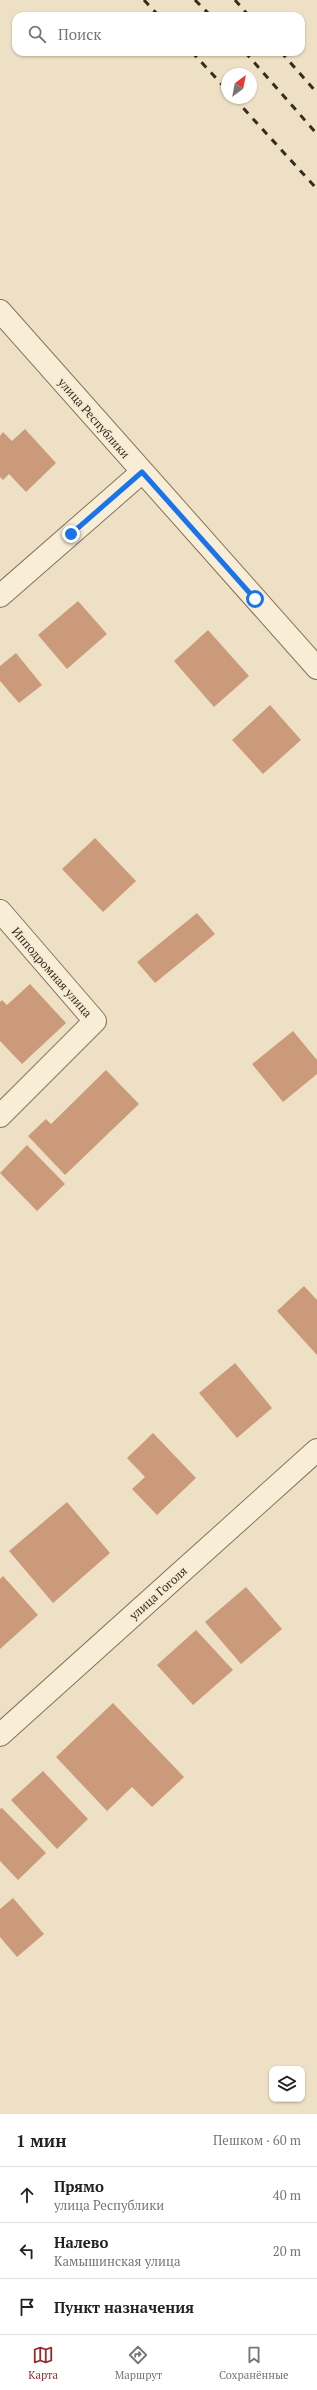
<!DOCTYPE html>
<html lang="ru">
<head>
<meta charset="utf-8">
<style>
  :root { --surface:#fff; --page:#f6f6f6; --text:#222; --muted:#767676; --line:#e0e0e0; --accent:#962b2e }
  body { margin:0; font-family:"PT Serif",serif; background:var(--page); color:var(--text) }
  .controls { position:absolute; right:12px; bottom:12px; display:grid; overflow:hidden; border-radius:8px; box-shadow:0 1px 3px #0004 }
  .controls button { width:36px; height:36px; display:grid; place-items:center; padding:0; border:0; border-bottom:1px solid var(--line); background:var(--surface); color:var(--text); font:20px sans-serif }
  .compass { position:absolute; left:221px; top:68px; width:36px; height:36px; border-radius:50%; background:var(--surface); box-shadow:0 1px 3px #0004; rotate:32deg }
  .stop { position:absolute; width:12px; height:12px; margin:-9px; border:3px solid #1a73e8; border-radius:50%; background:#fff }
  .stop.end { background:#1a73e8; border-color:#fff; box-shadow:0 1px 4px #0008 }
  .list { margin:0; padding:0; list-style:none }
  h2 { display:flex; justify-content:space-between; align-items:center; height:52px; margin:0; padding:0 16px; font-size:17px }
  h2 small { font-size:13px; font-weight:400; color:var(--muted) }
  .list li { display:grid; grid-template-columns:26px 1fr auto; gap:12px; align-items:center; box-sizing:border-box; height:56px; padding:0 16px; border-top:1px solid var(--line) }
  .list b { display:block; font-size:15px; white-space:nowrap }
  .list p { margin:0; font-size:13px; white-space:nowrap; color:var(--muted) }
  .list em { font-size:13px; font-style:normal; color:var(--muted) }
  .icon { flex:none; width:22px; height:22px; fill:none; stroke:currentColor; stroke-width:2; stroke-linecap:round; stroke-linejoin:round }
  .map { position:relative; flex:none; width:317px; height:2114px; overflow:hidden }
  .search { position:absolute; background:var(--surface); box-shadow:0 1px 3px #0004; left:12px; right:12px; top:12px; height:44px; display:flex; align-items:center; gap:10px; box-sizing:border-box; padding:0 14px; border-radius:12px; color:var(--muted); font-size:15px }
  .sheet { height:220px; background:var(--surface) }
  nav { display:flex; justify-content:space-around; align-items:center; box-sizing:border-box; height:56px; border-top:1px solid var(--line); background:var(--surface); font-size:11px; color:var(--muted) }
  nav a { display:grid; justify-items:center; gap:2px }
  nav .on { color:var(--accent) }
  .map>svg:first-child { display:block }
  .building { fill:#cb9a7a }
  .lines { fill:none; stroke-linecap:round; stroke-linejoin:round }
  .street-casing { stroke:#88725a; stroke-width:24 }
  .street { stroke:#f8eed7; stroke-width:22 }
  .rail { stroke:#382a1e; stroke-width:3; stroke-dasharray:7 7; stroke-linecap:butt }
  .route { stroke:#1a73e8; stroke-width:5 }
  .labels { text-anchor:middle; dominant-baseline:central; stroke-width:4; stroke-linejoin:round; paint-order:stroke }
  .street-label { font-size:12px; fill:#382a1e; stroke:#f5ebd3 }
</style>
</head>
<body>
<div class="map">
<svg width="317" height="2114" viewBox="0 0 317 2114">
  <rect width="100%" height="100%" fill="#eee0c4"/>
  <path class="building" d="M 25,429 L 56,463 L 26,492 L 9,474 L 3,480 L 0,477 L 0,436 L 3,432 L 12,441 Z
    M 78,601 L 107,634 L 67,669 L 38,635 Z
    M 208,630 L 249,676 L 214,707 L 174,661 Z
    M 16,653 L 42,685 L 19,703 L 0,681 L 0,666 Z
    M 270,705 L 301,740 L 263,774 L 232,740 Z
    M 95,838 L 136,881 L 103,912 L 62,869 Z
    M 197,913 L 215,934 L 155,983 L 137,962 Z
    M 30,984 L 66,1023 L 22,1064 L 0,1041 L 0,1002 L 2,1000 L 7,1005 Z
    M 293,1031 L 317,1060 L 317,1074 L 283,1102 L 252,1064 Z
    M 106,1070 L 139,1104 L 65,1175 L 28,1136 L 46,1119 L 51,1124 Z
    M 27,1145 L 65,1184 L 37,1211 L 0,1173 Z
    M 304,1286 L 317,1300 L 317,1355 L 277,1311 Z
    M 235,1363 L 272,1408 L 237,1438 L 199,1393 Z
    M 153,1433 L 196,1478 L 157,1515 L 132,1489 L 145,1477 L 127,1458 Z
    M 67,1502 L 110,1553 L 53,1603 L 9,1551 Z
    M 3,1576 L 38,1615 L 0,1649 L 0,1579 Z
    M 246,1587 L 282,1629 L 241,1664 L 205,1622 Z
    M 196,1630 L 233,1670 L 193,1705 L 157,1665 Z
    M 113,1703 L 184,1777 L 152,1807 L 132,1787 L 107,1811 L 56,1757 Z
    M 43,1771 L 88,1819 L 57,1849 L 11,1800 Z
    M 2,1808 L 46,1853 L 18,1880 L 0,1861 L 0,1809 Z
    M 13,1898 L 44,1934 L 17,1957 L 0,1937 L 0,1909 Z"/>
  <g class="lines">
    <g class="street-casing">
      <path id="street" d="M 0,311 L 317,668
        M 0,596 L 142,472
        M 0,911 L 95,1021 L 0,1116
        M 0,1735 L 317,1450"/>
    </g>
    <use href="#street" class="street"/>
    <path class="rail" d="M 144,0 L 159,16
      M 195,0 L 211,16
      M 235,0 L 249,16
      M 192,52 L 227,90
      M 245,52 L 317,134
      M 281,52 L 317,93
      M 234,98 L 317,189"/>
  </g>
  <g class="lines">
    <path class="route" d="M 71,534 L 142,472 L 255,599"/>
  </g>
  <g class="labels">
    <g class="street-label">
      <text transform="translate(94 418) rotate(49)">улица Республики</text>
      <text transform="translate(52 972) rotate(49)">Ипподромная улица</text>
      <text transform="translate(158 1593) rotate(-42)">улица Гоголя</text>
    </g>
  </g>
</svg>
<div class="controls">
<button><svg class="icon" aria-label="layers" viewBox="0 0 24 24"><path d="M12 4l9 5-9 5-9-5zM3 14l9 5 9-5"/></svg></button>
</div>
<svg class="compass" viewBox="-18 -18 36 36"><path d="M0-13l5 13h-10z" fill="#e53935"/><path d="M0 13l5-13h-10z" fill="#767676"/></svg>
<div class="stop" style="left:255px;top:599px"></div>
<div class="stop end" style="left:71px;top:534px"></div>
<div class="search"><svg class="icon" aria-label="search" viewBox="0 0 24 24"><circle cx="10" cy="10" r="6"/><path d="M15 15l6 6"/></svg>Поиск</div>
</div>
<section class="sheet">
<h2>1 мин<small>Пешком · 60 m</small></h2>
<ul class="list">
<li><svg class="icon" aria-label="ahead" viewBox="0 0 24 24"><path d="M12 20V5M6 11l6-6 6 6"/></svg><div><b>Прямо</b><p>улица Республики</p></div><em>40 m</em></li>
<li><svg class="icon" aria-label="left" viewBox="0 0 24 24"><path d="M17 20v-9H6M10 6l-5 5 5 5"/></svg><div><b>Налево</b><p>Камышинская улица</p></div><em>20 m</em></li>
<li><svg class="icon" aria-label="arrive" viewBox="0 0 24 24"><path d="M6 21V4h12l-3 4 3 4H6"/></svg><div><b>Пункт назначения</b></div></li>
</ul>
</section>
<nav>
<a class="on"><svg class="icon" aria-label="map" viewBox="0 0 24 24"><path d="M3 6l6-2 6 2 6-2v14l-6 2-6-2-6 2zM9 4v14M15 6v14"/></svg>Карта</a>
<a><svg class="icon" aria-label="directions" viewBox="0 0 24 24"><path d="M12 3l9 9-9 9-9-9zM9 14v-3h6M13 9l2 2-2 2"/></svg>Маршрут</a>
<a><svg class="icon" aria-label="saved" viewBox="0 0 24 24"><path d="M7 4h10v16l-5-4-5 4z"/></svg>Сохранённые</a>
</nav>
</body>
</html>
